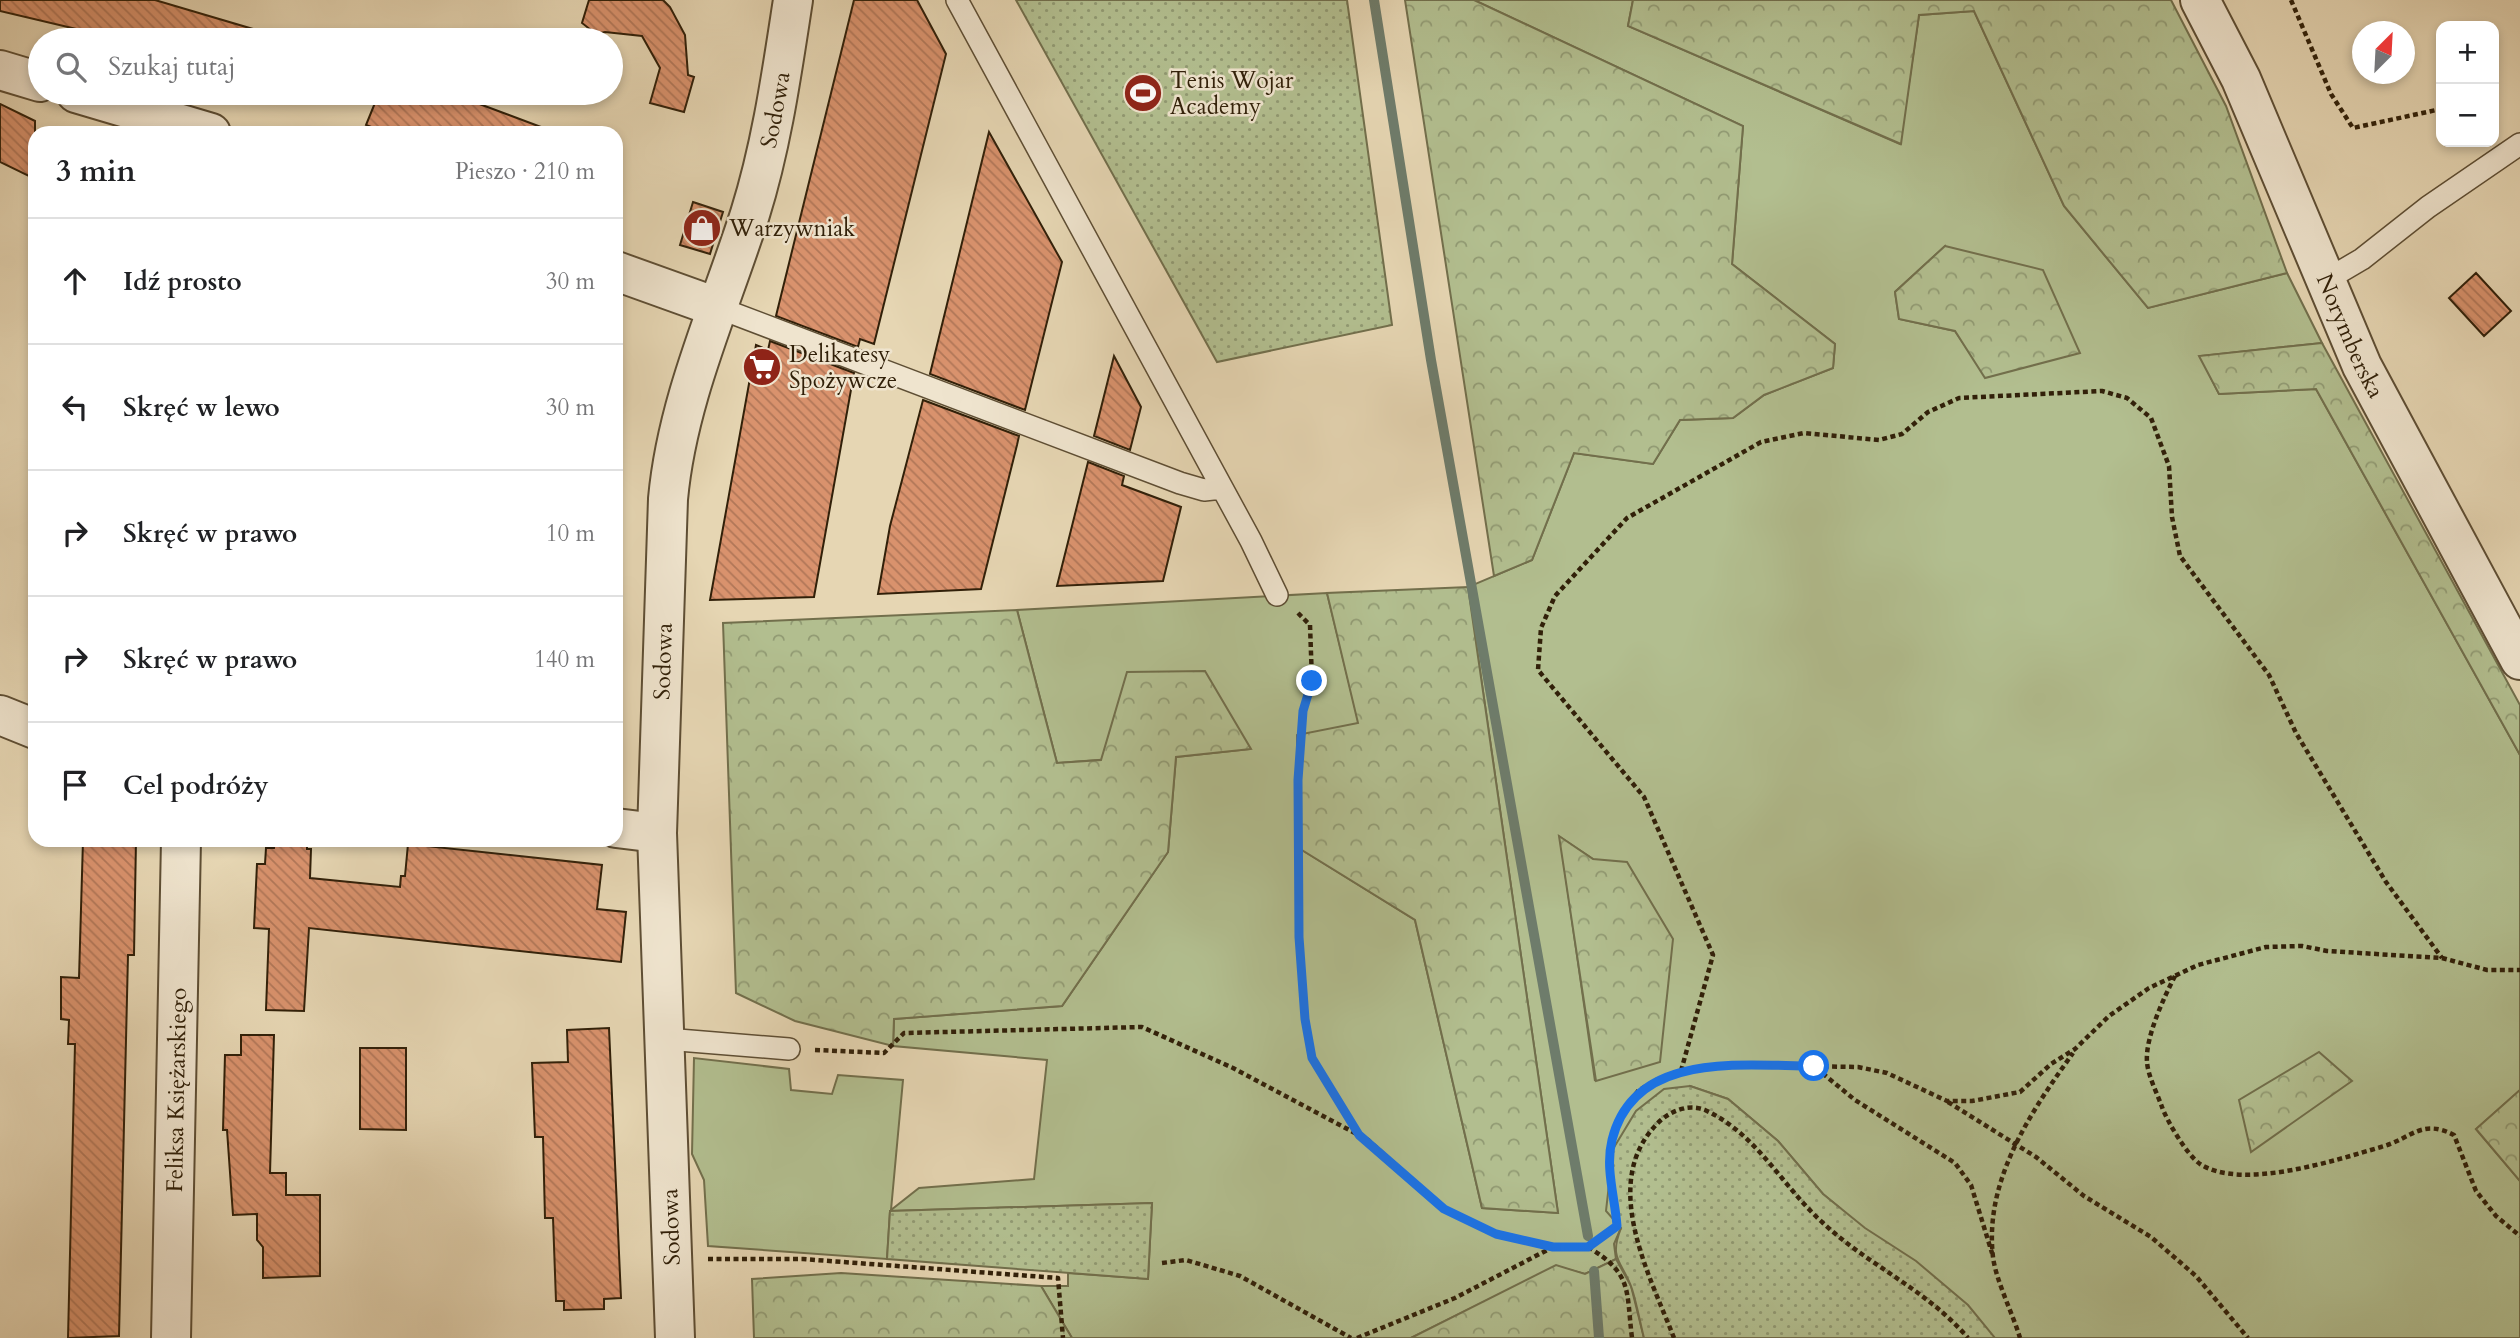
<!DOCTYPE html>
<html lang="pl">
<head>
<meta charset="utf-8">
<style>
  :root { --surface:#fff; --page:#f6f6f6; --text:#202124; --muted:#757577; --line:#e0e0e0 }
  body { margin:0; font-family:Cardo,serif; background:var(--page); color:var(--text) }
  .controls { position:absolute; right:21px; top:21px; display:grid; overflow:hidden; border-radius:14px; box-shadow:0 4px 10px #0003 }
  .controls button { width:63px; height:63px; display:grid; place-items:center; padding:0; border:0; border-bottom:2px solid var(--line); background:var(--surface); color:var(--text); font:35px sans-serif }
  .compass { position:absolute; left:2352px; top:21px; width:63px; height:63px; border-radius:50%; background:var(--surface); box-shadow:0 4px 10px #0003; rotate:24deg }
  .stop { position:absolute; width:21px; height:21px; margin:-16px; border:5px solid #1a73e8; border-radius:50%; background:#fff }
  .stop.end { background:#1a73e8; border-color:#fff; box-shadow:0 2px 7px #0008 }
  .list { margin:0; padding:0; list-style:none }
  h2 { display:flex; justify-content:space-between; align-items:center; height:91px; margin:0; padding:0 28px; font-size:30px }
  h2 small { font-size:23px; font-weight:400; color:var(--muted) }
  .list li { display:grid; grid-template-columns:46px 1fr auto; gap:21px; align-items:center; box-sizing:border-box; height:126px; padding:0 28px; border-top:2px solid var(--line) }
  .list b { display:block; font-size:26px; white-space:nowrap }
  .list em { font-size:23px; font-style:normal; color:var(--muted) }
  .icon { flex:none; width:38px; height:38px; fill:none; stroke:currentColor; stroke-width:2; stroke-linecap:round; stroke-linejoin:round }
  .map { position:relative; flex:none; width:2520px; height:1338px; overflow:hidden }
  .search { position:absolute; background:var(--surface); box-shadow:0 4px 10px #0003; left:28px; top:28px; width:595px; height:77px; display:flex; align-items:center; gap:18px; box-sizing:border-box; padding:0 24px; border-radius:38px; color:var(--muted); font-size:26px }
  .panel { position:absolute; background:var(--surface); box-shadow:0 4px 10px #0003; left:28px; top:126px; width:595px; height:721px; border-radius:21px }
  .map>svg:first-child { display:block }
  .grass { fill:#b2be8f; stroke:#726f4c; stroke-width:2; fill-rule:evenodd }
  .forest { fill:url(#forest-crowns); stroke:#726f4c; stroke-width:2 }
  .park { fill:url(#park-dots); stroke:#726f4c; stroke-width:2 }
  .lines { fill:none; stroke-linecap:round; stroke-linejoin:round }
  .stream { stroke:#6e7c6b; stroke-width:10 }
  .building { fill:url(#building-back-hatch); stroke:#312009; stroke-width:2 }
  .lane-casing { stroke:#5e4e34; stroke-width:24 }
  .street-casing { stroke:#5e4e34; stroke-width:42 }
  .path { stroke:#312009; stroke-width:4.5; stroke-dasharray:5 3.5; stroke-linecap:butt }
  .lane { stroke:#efe4ce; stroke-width:21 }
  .street { stroke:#efe4ce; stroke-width:38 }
  .route { stroke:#1a73e8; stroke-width:9 }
  .labels { text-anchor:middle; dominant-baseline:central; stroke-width:5; stroke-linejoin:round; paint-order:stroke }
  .poi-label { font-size:23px; fill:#312009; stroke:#efe4ce; text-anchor:start }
  .street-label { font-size:23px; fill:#312009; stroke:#efe4ce }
</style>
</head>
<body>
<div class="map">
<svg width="2520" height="1338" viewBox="0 0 2520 1338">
  <defs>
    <pattern id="forest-crowns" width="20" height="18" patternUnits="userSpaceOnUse" patternTransform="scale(1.75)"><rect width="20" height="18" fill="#b2be8f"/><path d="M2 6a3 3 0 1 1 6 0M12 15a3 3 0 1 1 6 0" fill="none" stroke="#919a73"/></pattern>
    <pattern id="park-dots" width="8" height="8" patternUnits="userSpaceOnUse" patternTransform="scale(1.75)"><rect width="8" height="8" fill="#b2be8f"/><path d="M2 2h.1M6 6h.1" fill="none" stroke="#919a73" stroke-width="1.8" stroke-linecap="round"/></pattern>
    <pattern id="building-back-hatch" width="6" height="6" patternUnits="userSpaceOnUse" patternTransform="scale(1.75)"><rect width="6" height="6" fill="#d9926d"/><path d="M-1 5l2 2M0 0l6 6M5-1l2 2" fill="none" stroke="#b17758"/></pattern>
  </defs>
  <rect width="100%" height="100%" fill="#e6d6b3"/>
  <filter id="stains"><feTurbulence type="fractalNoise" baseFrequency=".00286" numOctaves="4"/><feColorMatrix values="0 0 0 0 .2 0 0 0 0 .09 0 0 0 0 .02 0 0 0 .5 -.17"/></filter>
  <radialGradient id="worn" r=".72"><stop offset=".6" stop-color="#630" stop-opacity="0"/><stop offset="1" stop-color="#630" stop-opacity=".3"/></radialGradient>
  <path class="grass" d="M 1474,0 L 1633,0 L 1628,26 L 1900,144 L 1919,15 L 1974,11 L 2064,206 L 2148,308 L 2287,273 L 2322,343 L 2200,356 L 2219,394 L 2316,389 L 2520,755 L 2520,1090 L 2476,1129 L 2520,1181 L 2520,1338 L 1641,1338 L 1634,1269 L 1840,1208 L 1823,1194 L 1778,1141 L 1728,1099 L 1690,1086 L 1621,1228 L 1614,1244 L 1616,1259 L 1585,1274 L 1556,1266 L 1411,1338 L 1072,1338 L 1041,1286 L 1068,1286 L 1068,1273 L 1148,1279 L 1152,1203 L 890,1211 L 887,1259 L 708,1246 L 704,1180 L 692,1154 L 694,1058 L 789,1069 L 791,1090 L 832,1094 L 838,1075 L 903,1080 L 891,1210 L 919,1188 L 1034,1179 L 1047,1060 L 893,1046 L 894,1019 L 1062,1006 L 1168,852 L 1176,757 L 1250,749 L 1057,763 L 1017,610 L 1327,593 L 1359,724 L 1297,847 L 1415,920 L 1482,1208 L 1558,1213 L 1468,587 L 1532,560 L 1574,453 L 1653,464 L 1680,420 L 1733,418 L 1764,395 L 1833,368 L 1835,344 L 1732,264 L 1743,126 ZM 1945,246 L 1986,377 L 1955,331 L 1899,319 L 1895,292 ZM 1560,837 L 1593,859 L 1595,1081 Z"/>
  <path class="forest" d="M 1405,0 L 1474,0 L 1743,126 L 1732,264 L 1835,344 L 1833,368 L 1764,395 L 1733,418 L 1680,420 L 1653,464 L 1574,453 L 1532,560 L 1494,576 Z
    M 1633,0 L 2171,0 L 2226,106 L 2287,273 L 2148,308 L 2064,206 L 1974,11 L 1919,15 L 1901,144 L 1628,26 Z
    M 1945,246 L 2043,270 L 2080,353 L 1985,378 L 1955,331 L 1899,319 L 1895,292 Z
    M 2322,343 L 2520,705 L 2520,755 L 2316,389 L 2219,394 L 2199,356 Z
    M 1468,587 L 1558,1213 L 1482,1208 L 1415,920 L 1297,847 L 1297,735 L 1358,723 L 1327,593 Z
    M 1017,610 L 1057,763 L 1101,760 L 1127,672 L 1205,671 L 1251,749 L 1176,757 L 1168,852 L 1062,1006 L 894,1019 L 893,1046 L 795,1021 L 736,993 L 723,623 Z
    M 1559,836 L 1593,859 L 1627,862 L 1673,939 L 1660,1062 L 1596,1081 Z
    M 2319,1052 L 2352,1081 L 2251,1152 L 2239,1100 Z
    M 2520,1090 L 2520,1181 L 2476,1129 Z
    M 1616,1259 L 1631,1286 L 1644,1338 L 1411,1338 L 1556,1265 L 1585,1274 Z
    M 841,1273 L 1041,1286 L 1072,1338 L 754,1338 L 752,1279 Z"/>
  <path class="park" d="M 1016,0 L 1347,0 L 1392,325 L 1217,362 Z
    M 1690,1086 L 1728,1099 L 1778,1141 L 1823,1194 L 1865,1228 L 1916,1261 L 1968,1305 L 1995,1338 L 1644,1338 C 1640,1322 1637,1305 1632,1289 C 1623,1262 1608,1260 1621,1228 L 1606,1211 L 1613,1149 L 1636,1111 L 1664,1089 Z
    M 1152,1203 L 1148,1279 L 887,1259 L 890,1211 Z"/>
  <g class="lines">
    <path class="stream" d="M 1374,0 L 1431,360 L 1588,1236
      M 1594,1271 L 1599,1338"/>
  </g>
  <path class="building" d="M 0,0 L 155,0 L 270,34 L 269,40 L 106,40 L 88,35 L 89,32 L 0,11 Z
    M 589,0 L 663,0 L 670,7 L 685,35 L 688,75 L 694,77 L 684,112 L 650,103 L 660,68 L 642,36 L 605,32 L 596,34 L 582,23 Z
    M 854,0 L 917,0 L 946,54 L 874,344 L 860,339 L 858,347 L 776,316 Z
    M 379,93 L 450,93 L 549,130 L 549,133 L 387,133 L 366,125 Z
    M 0,104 L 35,121 L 35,179 L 0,162 Z
    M 989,132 L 1062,262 L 1025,410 L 930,374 Z
    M 693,202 L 723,212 L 710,254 L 680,245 Z
    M 2476,273 L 2511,311 L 2484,336 L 2449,298 Z
    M 770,341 L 854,373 L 814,597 L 710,600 L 756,345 L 768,350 Z
    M 1114,356 L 1141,407 L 1130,450 L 1094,436 Z
    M 923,400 L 1019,436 L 1017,445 L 981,589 L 878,594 L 890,526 Z
    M 1088,462 L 1124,476 L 1122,485 L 1181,507 L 1163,581 L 1057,586 Z
    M 83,840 L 136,840 L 134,955 L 128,955 L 119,1336 L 68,1338 L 75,1044 L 68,1044 L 69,1020 L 61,1019 L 61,977 L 79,978 Z
    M 275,840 L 307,840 L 307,849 L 311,849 L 310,878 L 400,887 L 401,876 L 405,876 L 408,844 L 602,865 L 597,909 L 626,912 L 621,962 L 309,928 L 304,1011 L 266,1010 L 269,929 L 254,928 L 257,864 L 265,864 L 266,848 L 274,848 Z
    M 609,1028 L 621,1298 L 604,1299 L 604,1309 L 564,1310 L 564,1301 L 556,1301 L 553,1218 L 545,1218 L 543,1137 L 535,1137 L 532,1063 L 568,1062 L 567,1030 Z
    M 241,1035 L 274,1035 L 270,1173 L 286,1173 L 286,1195 L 320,1195 L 320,1276 L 263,1278 L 263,1247 L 257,1240 L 257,1214 L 233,1215 L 227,1130 L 223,1130 L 225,1055 L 241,1055 Z
    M 360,1048 L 406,1048 L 406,1130 L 360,1129 Z"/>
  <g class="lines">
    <g class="lane-casing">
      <path id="lane" d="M 957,0 L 1251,541 L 1277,595
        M 2328,279 L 2362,259 L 2428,207 L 2520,144
        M 719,308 L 1180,483 L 1204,490 L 1222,488
        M 666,1039 L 789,1049"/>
    </g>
    <g class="street-casing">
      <g id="street">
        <path id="s1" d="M 2200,0 L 2241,79 L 2362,366 L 2520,660"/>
        <path d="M 0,70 L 40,82"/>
        <path d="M 76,93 L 211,133"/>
        <path d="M 616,271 L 719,308"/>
        <path d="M 0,715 L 35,729"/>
        <path d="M 616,828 L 657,833"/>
        <path id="s2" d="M 171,1338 L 181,840"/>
        <path id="s3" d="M 675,1338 L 657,833 L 668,499 C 677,400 720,308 750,214 C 772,144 782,71 793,0"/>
      </g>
    </g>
    <path class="path" d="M 2291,0 L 2331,94 L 2353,128 L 2441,109
      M 1298,613 L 1310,625 L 1312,681 L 1303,711 L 1299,780 L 1299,937 L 1305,1019 L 1312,1058 L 1358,1133
      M 2175,976 C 2164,997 2145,1038 2147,1062 C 2148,1076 2157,1093 2162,1107 C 2167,1121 2187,1155 2200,1164 C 2242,1191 2336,1160 2381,1147 C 2411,1139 2421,1118 2454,1135 L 2476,1191 L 2496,1216 L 2520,1236
      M 815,1050 L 884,1053 L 904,1033 L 1142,1027 L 1233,1068 L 1368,1140 L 1444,1209 L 1495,1234 L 1552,1246
      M 1816,1068 L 1855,1100 L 1955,1163 L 1971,1185 L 1992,1253
      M 1681,1071 L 1713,955 L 1644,797 L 1538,670 L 1541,628 L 1555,596 L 1627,518 L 1761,442 L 1804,433 L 1879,440 L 1902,434 L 1928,412 L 1959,398 L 2102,391 L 2127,398 L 2151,418 L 2169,466 L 2172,517 L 2180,556 L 2269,675 L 2296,733 L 2386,882 L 2442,958
      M 1948,1102 L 2036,1157 L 2084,1196 L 2151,1237 L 2196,1276 L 2248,1338
      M 1588,1247 C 1633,1274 1626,1290 1632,1338
      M 708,1259 L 803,1259 L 1058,1278 L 1063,1338
      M 1162,1263 L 1186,1260 L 1240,1276 L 1351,1338
      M 1357,1338 L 1455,1298 L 1553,1247 L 1588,1247 L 1617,1226 L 1610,1168 L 1611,1141 L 1623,1111 L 1638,1091 L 1656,1080 L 1681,1071 L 1729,1065 L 1858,1067 L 1887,1073 L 1947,1101 L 1972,1101 L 2020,1092 L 2051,1064 L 2075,1049 L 2109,1016 L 2149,988 L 2198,965 L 2266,947 L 2302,946 L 2327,951 L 2442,958 L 2487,970 L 2520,970
      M 1674,1338 C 1649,1273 1597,1179 1661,1120 C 1673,1110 1689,1104 1705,1110 C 1757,1134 1782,1186 1823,1223 C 1869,1266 1926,1289 1968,1338
      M 2020,1338 C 2013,1314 1996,1281 1993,1257 C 1984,1180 2031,1112 2073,1053"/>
    <use href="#lane" class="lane"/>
    <use href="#street" class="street"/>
  </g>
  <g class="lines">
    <path class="route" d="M 1312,681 L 1303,711 L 1298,780 L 1299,937 L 1305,1019 L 1312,1058 L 1359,1135 L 1444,1209 L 1496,1234 L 1553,1247 L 1588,1247 L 1617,1226 C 1615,1198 1605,1168 1612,1140 C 1634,1050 1743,1066 1814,1066"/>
  </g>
  <defs>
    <g id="stadium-disc" transform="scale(2.0125)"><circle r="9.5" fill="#8f2418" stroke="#efe4ce"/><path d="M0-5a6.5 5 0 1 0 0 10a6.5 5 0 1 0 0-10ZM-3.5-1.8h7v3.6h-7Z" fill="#fff"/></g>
    <g id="shop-disc" transform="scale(2.0125)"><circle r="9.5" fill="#8f2418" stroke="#efe4ce"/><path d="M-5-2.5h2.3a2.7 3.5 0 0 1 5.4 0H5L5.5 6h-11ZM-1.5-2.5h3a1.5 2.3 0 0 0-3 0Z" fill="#fff"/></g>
    <g id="supermarket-disc" transform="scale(2.0125)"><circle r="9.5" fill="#8f2418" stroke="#efe4ce"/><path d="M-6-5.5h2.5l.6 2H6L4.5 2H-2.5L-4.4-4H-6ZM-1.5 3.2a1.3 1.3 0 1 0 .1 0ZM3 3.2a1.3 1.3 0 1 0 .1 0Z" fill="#fff"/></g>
  </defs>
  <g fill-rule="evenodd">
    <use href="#stadium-disc" x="1143" y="93"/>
    <use href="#shop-disc" x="702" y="228"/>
    <use href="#supermarket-disc" x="762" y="367"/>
  </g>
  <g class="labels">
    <g class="poi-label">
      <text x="1170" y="80">Tenis Wojar<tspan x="1170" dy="26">Academy</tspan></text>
      <text x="729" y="228">Warzywniak</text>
      <text x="789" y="354">Delikatesy<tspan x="789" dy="26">Spożywcze</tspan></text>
    </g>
    <g class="street-label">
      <text stroke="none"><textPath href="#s3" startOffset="1244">Sodowa</textPath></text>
      <text stroke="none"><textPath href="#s1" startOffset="368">Norymberska</textPath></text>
      <text stroke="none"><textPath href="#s3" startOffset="677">Sodowa</textPath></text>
      <text stroke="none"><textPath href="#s2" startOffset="248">Feliksa Księżarskiego</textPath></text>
      <text transform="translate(671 1227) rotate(-92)">Sodowa</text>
    </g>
  </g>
  <rect width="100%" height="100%" filter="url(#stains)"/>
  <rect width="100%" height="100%" fill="url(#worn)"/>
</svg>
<div class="controls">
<button>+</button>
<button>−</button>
</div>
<svg class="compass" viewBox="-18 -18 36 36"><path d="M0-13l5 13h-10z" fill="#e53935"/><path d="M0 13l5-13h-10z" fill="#757577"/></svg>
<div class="stop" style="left:1814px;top:1066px"></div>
<div class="stop end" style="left:1312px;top:681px"></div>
<div class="search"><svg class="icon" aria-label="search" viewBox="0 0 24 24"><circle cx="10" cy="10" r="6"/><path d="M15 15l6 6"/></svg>Szukaj tutaj</div>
<section class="panel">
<h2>3 min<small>Pieszo · 210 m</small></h2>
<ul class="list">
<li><svg class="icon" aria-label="ahead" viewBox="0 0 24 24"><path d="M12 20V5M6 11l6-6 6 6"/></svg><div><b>Idź prosto</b></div><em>30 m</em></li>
<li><svg class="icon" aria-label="left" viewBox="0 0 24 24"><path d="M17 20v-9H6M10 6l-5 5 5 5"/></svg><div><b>Skręć w lewo</b></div><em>30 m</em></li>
<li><svg class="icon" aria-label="right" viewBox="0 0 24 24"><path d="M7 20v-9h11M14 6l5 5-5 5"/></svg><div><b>Skręć w prawo</b></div><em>10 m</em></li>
<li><svg class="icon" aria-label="right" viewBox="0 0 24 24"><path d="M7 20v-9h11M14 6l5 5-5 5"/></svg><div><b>Skręć w prawo</b></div><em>140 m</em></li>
<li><svg class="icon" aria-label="arrive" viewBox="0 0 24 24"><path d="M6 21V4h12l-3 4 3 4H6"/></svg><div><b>Cel podróży</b></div></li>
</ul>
</section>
</div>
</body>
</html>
